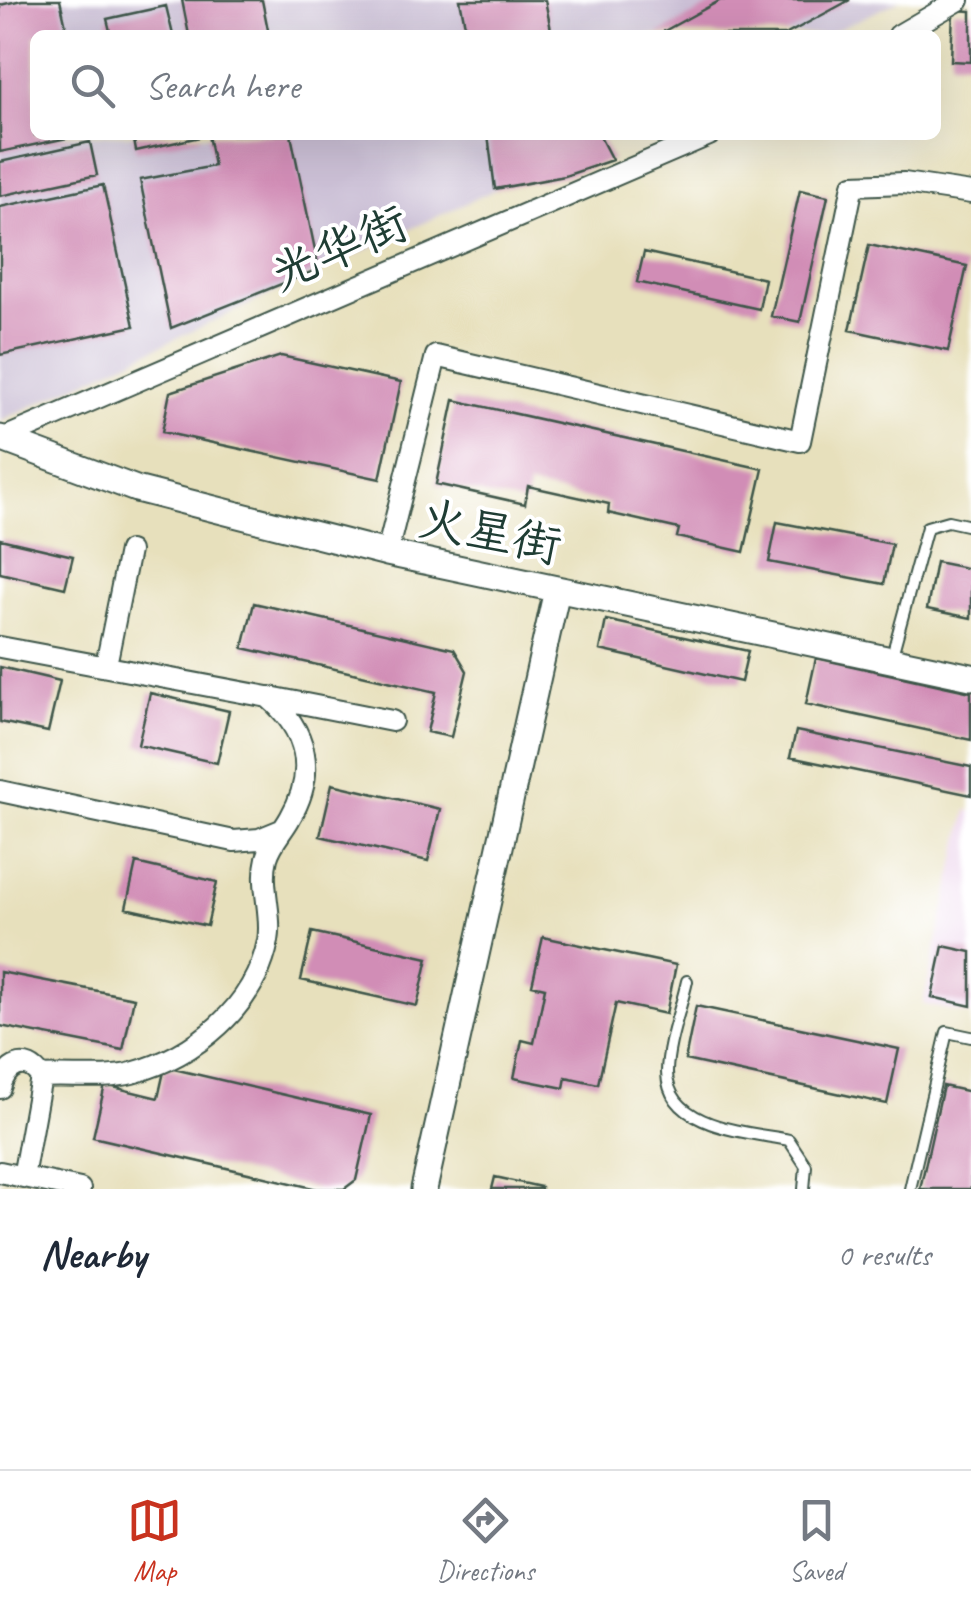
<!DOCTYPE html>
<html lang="en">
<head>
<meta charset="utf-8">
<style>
  :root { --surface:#fff; --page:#f2f2f3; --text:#1f2937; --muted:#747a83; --line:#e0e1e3; --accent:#c8321e }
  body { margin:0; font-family:Caveat,"LXGW WenKai TC",sans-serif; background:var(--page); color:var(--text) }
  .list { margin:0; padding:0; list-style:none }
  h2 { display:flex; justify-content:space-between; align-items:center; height:130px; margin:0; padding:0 40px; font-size:42px }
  h2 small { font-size:32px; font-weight:400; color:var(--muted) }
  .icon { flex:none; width:55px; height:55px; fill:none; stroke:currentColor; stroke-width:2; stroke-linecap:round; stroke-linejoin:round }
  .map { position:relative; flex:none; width:971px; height:1189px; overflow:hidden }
  .search { position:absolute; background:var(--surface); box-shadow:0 10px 40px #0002; left:30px; right:30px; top:30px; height:110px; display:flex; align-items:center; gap:25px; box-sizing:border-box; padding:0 35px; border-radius:15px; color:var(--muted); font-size:38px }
  .sheet { height:280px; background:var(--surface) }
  nav { display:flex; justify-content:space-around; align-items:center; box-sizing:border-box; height:140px; border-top:2px solid var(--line); background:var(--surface); font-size:28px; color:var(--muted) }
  nav a { display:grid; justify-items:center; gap:5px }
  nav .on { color:var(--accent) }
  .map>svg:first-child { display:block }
  .built { fill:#ebd1eb }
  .industrial { fill:#cbbfd5 }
  .building { fill:#d18db6 }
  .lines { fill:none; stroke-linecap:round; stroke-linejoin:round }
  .service-casing { stroke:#3d5548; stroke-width:14 }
  .minor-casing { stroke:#3d5548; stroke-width:24 }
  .tertiary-casing { stroke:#3d5548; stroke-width:29 }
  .service { stroke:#fff; stroke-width:10 }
  .minor { stroke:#fff; stroke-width:20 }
  .tertiary { stroke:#fff; stroke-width:25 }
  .labels { text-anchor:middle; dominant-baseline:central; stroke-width:8; stroke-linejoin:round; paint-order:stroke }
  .street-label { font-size:48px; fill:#1f3d34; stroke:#fff }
</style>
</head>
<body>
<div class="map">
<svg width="971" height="1189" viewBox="0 0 971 1189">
  <rect width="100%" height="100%" fill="#fff"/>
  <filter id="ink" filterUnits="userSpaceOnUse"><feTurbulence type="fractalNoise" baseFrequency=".01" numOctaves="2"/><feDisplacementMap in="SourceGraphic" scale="20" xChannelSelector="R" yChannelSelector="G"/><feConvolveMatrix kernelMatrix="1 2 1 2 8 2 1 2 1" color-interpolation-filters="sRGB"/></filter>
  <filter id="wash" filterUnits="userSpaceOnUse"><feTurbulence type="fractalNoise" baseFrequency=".0048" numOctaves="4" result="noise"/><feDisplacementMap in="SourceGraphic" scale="40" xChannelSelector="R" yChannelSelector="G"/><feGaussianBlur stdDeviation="2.25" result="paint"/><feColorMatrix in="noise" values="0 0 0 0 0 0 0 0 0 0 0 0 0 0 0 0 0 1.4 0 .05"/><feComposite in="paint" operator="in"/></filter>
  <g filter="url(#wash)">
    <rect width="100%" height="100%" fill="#e7e0bc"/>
    <path class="built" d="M 967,810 L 971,811 L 971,1015 L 923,1004 Z"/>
    <path class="industrial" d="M 0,0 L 901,0 L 826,35 L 35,35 L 35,135 L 612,135 L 0,421 Z"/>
    <g id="blocks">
      <path class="building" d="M 22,0 L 60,0 L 68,35 L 35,35 L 35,135 L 72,137 L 0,152 L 0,5 Z
        M 182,0 L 262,0 L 269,35 L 189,35 Z
        M 460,0 L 545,0 L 552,35 L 467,35 Z
        M 721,0 L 850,0 L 785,35 L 657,35 Z
        M 166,6 L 173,35 L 111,35 L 107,19 Z
        M 953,10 L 971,11 L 971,62 L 951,61 Z
        M 133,135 L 200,135 L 200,137 L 136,151 Z
        M 208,135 L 291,135 L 319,269 L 171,328 L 140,180 L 214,166 Z
        M 488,135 L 599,135 L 612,160 L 565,176 L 495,189 Z
        M 90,142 L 97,175 L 0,196 L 0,162 Z
        M 103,185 L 134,326 L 0,355 L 0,207 Z
        M 800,190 L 828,196 L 800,322 L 771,316 Z
        M 869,245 L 967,266 L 948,351 L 850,330 Z
        M 644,252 L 765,279 L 759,309 L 637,282 Z
        M 281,356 L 401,382 L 380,479 L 162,432 L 170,392 Z
        M 454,400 L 763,469 L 744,552 L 677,537 L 679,529 L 608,513 L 609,504 L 528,486 L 525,504 L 436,484 Z
        M 777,522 L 892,544 L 884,584 L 769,562 Z
        M 0,539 L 73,556 L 65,588 L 0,573 Z
        M 936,562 L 971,569 L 971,618 L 927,609 Z
        M 254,603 L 454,649 L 467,671 L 451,737 L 427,732 L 436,692 L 243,648 Z
        M 606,620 L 748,651 L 741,682 L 600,650 Z
        M 816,658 L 971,692 L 971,740 L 806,704 Z
        M 0,667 L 60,681 L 48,732 L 0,722 Z
        M 150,693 L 229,711 L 217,763 L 138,745 Z
        M 796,731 L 971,767 L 971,795 L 790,757 Z
        M 332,784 L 440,809 L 428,861 L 320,836 Z
        M 136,863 L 217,882 L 207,926 L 126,908 Z
        M 312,932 L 428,958 L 417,1006 L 301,980 Z
        M 543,937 L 676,965 L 666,1014 L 616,1003 L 598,1084 L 566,1077 L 564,1088 L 514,1078 L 522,1040 L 534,1043 L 545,988 L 532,985 Z
        M 943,946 L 971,952 L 971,1006 L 932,997 Z
        M 0,972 L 134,998 L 123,1050 L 0,1026 Z
        M 696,1006 L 899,1049 L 887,1104 L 685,1060 Z
        M 165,1067 L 371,1115 L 356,1180 L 344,1189 L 317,1189 L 93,1137 L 105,1085 L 158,1098 Z
        M 943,1086 L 971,1092 L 971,1189 L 920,1189 Z
        M 495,1177 L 541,1187 L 541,1189 L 492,1189 Z"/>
    </g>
  </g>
  <g filter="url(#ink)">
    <use href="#blocks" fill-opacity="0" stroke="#3d5548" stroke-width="2.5"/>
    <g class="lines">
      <g class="service-casing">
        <path id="service" d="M 891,659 L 927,527 L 948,521 L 971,526
          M 687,981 C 681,1009 667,1044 667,1073 C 668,1129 750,1132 789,1140 L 806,1166 L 804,1189
          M 910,1189 L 947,1032 L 971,1037"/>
      </g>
      <g class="minor-casing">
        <path id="minor" d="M 899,35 L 959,0
          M 2,439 L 709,135
          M 387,553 L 436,356 L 800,441 L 853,185 L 904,183 L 971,193
          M 0,647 L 268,697 C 307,730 317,772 290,818 C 283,831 271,843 267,858 C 260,885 273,915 268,941 C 255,1007 195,1056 132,1073 C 106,1080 69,1075 41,1077
          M 106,665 L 129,551
          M 270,697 L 392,721
          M 0,791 L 234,841 L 259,839 L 281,830
          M 0,1088 C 6,1065 26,1055 41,1077 L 23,1177
          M 0,1172 L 80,1189"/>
      </g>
      <g class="tertiary-casing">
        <path id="tertiary" d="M 0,438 L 136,489 L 387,553 L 971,677
          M 424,1189 L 557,590"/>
      </g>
      <use href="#service" class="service"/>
      <use href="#minor" class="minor"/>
      <use href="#tertiary" class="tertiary"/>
    </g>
  </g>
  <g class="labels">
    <g class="street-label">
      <text transform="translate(339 248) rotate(-23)">光华街</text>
      <text transform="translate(490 532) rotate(12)">火星街</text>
    </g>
  </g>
</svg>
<div class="search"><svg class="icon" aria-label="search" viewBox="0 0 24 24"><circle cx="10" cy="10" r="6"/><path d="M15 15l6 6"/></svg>Search here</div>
</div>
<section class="sheet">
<h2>Nearby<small>0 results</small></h2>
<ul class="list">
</ul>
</section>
<nav>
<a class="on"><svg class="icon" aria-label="map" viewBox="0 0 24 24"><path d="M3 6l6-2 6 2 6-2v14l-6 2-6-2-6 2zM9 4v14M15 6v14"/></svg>Map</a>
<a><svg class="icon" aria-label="directions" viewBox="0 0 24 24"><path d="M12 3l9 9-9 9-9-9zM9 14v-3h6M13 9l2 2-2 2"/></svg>Directions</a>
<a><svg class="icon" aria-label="saved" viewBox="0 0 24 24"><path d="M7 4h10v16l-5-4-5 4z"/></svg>Saved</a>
</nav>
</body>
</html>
